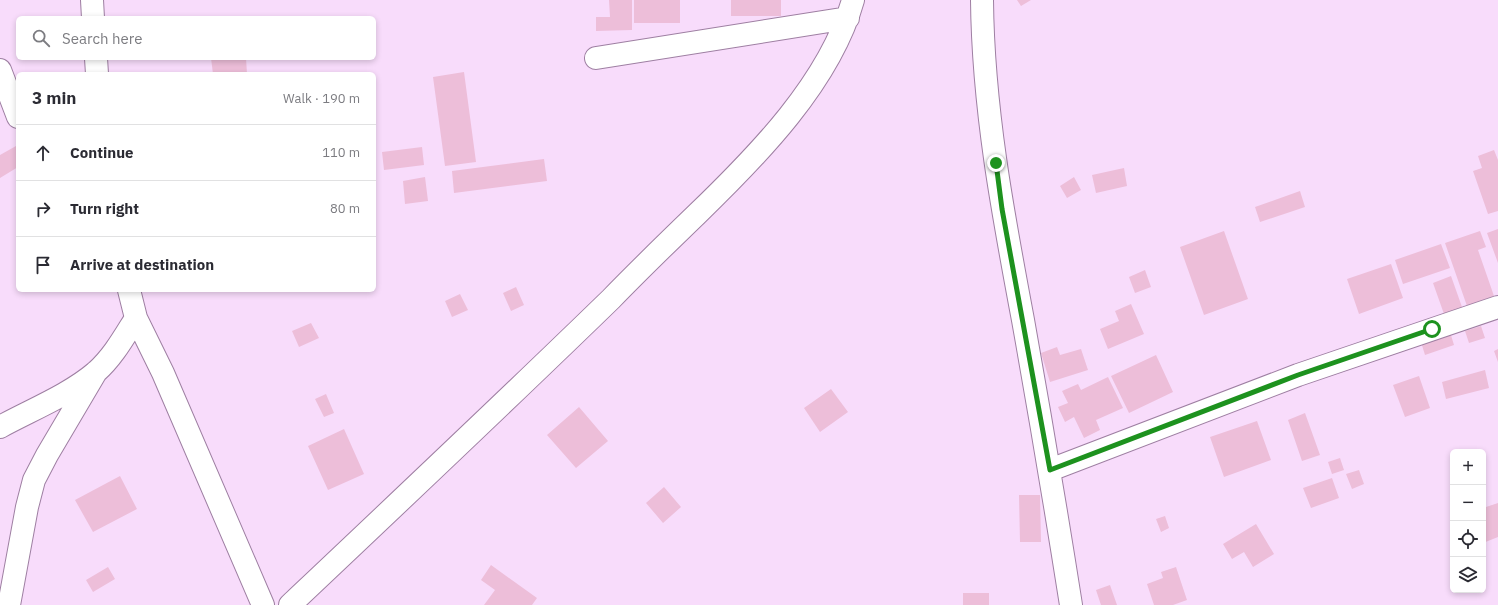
<!DOCTYPE html>
<html lang="en">
<head>
<meta charset="utf-8">
<style>
  :root { --surface:#fff; --page:#f2f2f3; --text:#2b2b33; --muted:#7c7c81; --line:#e1e1e2 }
  body { margin:0; font-family:"IBM Plex Sans",sans-serif; background:var(--page); color:var(--text) }
  .controls { position:absolute; right:12px; bottom:12px; display:grid; overflow:hidden; border-radius:6px; box-shadow:0 2px 6px #0003 }
  .controls button { width:36px; height:36px; display:grid; place-items:center; padding:0; border:0; border-bottom:1px solid var(--line); background:var(--surface); color:var(--text); font:20px sans-serif }
  .stop { position:absolute; width:12px; height:12px; margin:-9px; border:3px solid #1d921e; border-radius:50%; background:#fff }
  .stop.end { background:#1d921e; border-color:#fff; box-shadow:0 1px 4px #0008 }
  .list { margin:0; padding:0; list-style:none }
  h2 { display:flex; justify-content:space-between; align-items:center; height:52px; margin:0; padding:0 16px; font-size:17px }
  h2 small { font-size:13px; font-weight:400; color:var(--muted) }
  .list li { display:grid; grid-template-columns:26px 1fr auto; gap:12px; align-items:center; box-sizing:border-box; height:56px; padding:0 16px; border-top:1px solid var(--line) }
  .list b { display:block; font-size:15px; white-space:nowrap }
  .list em { font-size:13px; font-style:normal; color:var(--muted) }
  .icon { flex:none; width:22px; height:22px; fill:none; stroke:currentColor; stroke-width:2; stroke-linecap:round; stroke-linejoin:round }
  .map { position:relative; flex:none; width:1498px; height:605px; overflow:hidden }
  .search { position:absolute; background:var(--surface); box-shadow:0 2px 6px #0003; left:16px; top:16px; width:360px; height:44px; display:flex; align-items:center; gap:10px; box-sizing:border-box; padding:0 14px; border-radius:6px; color:var(--muted); font-size:15px }
  .panel { position:absolute; background:var(--surface); box-shadow:0 2px 6px #0003; left:16px; top:72px; width:360px; height:220px; border-radius:6px }
  .map>svg:first-child { display:block }
  .building { fill:#edbed9 }
  .lines { fill:none; stroke-linecap:round; stroke-linejoin:round }
  .minor-casing { stroke:#9e7fa2; stroke-width:24 }
  .minor { stroke:#fff; stroke-width:22 }
  .route { stroke:#1d921e; stroke-width:5 }
</style>
</head>
<body>
<div class="map">
<svg width="1498" height="605" viewBox="0 0 1498 605">
  <rect width="100%" height="100%" fill="#f8dcfb"/>
  <path class="building" d="M 609,0 L 632,0 L 632,30 L 596,31 L 596,17 L 610,17 Z
    M 634,0 L 680,0 L 680,23 L 634,23 Z
    M 731,0 L 781,0 L 781,16 L 731,16 Z
    M 1017,0 L 1031,0 L 1021,6 Z
    M 211,58 L 246,58 L 247,74 L 213,74 Z
    M 464,72 L 476,162 L 445,166 L 433,77 Z
    M 16,146 L 18,150 L 18,167 L 0,178 L 0,155 Z
    M 422,147 L 424,165 L 384,170 L 382,152 Z
    M 1494,150 L 1498,160 L 1498,211 L 1488,214 L 1473,171 L 1482,168 L 1478,156 Z
    M 544,159 L 547,181 L 454,193 L 452,171 Z
    M 1124,168 L 1127,186 L 1096,193 L 1092,175 Z
    M 425,177 L 428,201 L 405,204 L 403,181 Z
    M 1074,177 L 1081,190 L 1067,198 L 1060,186 Z
    M 1300,191 L 1305,207 L 1260,222 L 1255,207 Z
    M 1498,229 L 1498,263 L 1487,233 Z
    M 1224,231 L 1248,299 L 1204,315 L 1180,247 Z
    M 1480,231 L 1486,247 L 1478,250 L 1494,296 L 1467,306 L 1445,243 Z
    M 1441,244 L 1450,268 L 1403,284 L 1395,260 Z
    M 1391,264 L 1403,298 L 1359,314 L 1347,279 Z
    M 1145,270 L 1151,287 L 1135,293 L 1129,277 Z
    M 1451,276 L 1462,307 L 1444,314 L 1433,283 Z
    M 516,287 L 524,305 L 511,311 L 503,293 Z
    M 460,294 L 468,310 L 452,317 L 445,301 Z
    M 1131,304 L 1144,334 L 1108,349 L 1100,329 L 1119,321 L 1115,311 Z
    M 311,323 L 319,338 L 299,347 L 292,331 Z
    M 1481,326 L 1485,338 L 1469,343 L 1465,331 Z
    M 1450,332 L 1454,345 L 1425,355 L 1421,342 Z
    M 1057,347 L 1060,355 L 1081,349 L 1088,370 L 1050,382 L 1041,353 Z
    M 1498,349 L 1498,362 L 1494,351 Z
    M 1156,355 L 1173,392 L 1129,413 L 1111,376 Z
    M 1485,370 L 1489,388 L 1446,399 L 1442,382 Z
    M 1419,376 L 1430,408 L 1405,417 L 1393,385 Z
    M 1108,377 L 1123,408 L 1096,420 L 1100,430 L 1084,438 L 1074,417 L 1065,422 L 1058,407 L 1068,403 L 1062,391 L 1078,384 L 1081,390 Z
    M 831,389 L 848,412 L 820,432 L 804,408 Z
    M 326,394 L 334,413 L 324,417 L 315,399 Z
    M 579,407 L 608,441 L 576,468 L 547,435 Z
    M 1305,413 L 1320,455 L 1302,461 L 1288,420 Z
    M 1257,421 L 1271,460 L 1224,477 L 1210,437 Z
    M 344,429 L 364,474 L 328,490 L 308,446 Z
    M 1340,458 L 1344,470 L 1332,474 L 1328,462 Z
    M 1359,470 L 1364,484 L 1352,489 L 1346,474 Z
    M 120,476 L 137,509 L 93,532 L 75,500 Z
    M 1332,478 L 1339,498 L 1311,508 L 1303,488 Z
    M 664,487 L 681,507 L 663,523 L 646,503 Z
    M 1019,495 L 1040,495 L 1041,542 L 1020,542 Z
    M 1498,503 L 1498,537 L 1483,543 L 1483,508 Z
    M 1165,516 L 1169,528 L 1161,532 L 1156,519 Z
    M 1256,524 L 1274,554 L 1253,567 L 1244,552 L 1232,559 L 1223,544 Z
    M 491,565 L 537,598 L 532,605 L 484,605 L 495,590 L 481,580 Z
    M 108,567 L 115,579 L 93,592 L 86,580 Z
    M 1176,567 L 1187,600 L 1173,605 L 1154,605 L 1147,584 L 1163,578 L 1161,572 Z
    M 1110,585 L 1117,605 L 1101,605 L 1096,590 Z
    M 963,593 L 989,593 L 989,605 L 963,605 Z"/>
  <g class="lines">
    <g class="minor-casing">
      <path id="minor" d="M 92,0 L 93,18
        M 982,0 C 983,108 1003,214 1023,320 C 1040,415 1056,510 1071,605
        M 96,58 L 97,74
        M 596,58 L 848,18
        M 0,70 L 18,117
        M 129,290 L 136,318 L 163,373 L 263,605
        M 0,427 C 31,410 69,395 96,372 C 113,357 124,337 136,318
        M 1050,470 L 1298,375 L 1498,307
        M 9,605 L 27,507 L 34,480 L 47,455 L 96,372
        M 290,605 C 398,503 505,402 611,299 C 639,270 668,242 697,214 C 757,156 830,82 853,0"/>
    </g>
    <use href="#minor" class="minor"/>
  </g>
  <g class="lines">
    <path class="route" d="M 996,163 L 1002,209 L 1050,470 L 1298,375 L 1432,329"/>
  </g>
</svg>
<div class="controls">
<button>+</button>
<button>−</button>
<button><svg class="icon" aria-label="locate" viewBox="0 0 24 24"><circle cx="12" cy="12" r="6"/><path d="M12 2v4M12 18v4M2 12h4M18 12h4"/></svg></button>
<button><svg class="icon" aria-label="layers" viewBox="0 0 24 24"><path d="M12 4l9 5-9 5-9-5zM3 14l9 5 9-5"/></svg></button>
</div>
<div class="stop" style="left:1432px;top:329px"></div>
<div class="stop end" style="left:996px;top:163px"></div>
<div class="search"><svg class="icon" aria-label="search" viewBox="0 0 24 24"><circle cx="10" cy="10" r="6"/><path d="M15 15l6 6"/></svg>Search here</div>
<section class="panel">
<h2>3 min<small>Walk · 190 m</small></h2>
<ul class="list">
<li><svg class="icon" aria-label="ahead" viewBox="0 0 24 24"><path d="M12 20V5M6 11l6-6 6 6"/></svg><div><b>Continue</b></div><em>110 m</em></li>
<li><svg class="icon" aria-label="right" viewBox="0 0 24 24"><path d="M7 20v-9h11M14 6l5 5-5 5"/></svg><div><b>Turn right</b></div><em>80 m</em></li>
<li><svg class="icon" aria-label="arrive" viewBox="0 0 24 24"><path d="M6 21V4h12l-3 4 3 4H6"/></svg><div><b>Arrive at destination</b></div></li>
</ul>
</section>
</div>
</body>
</html>
